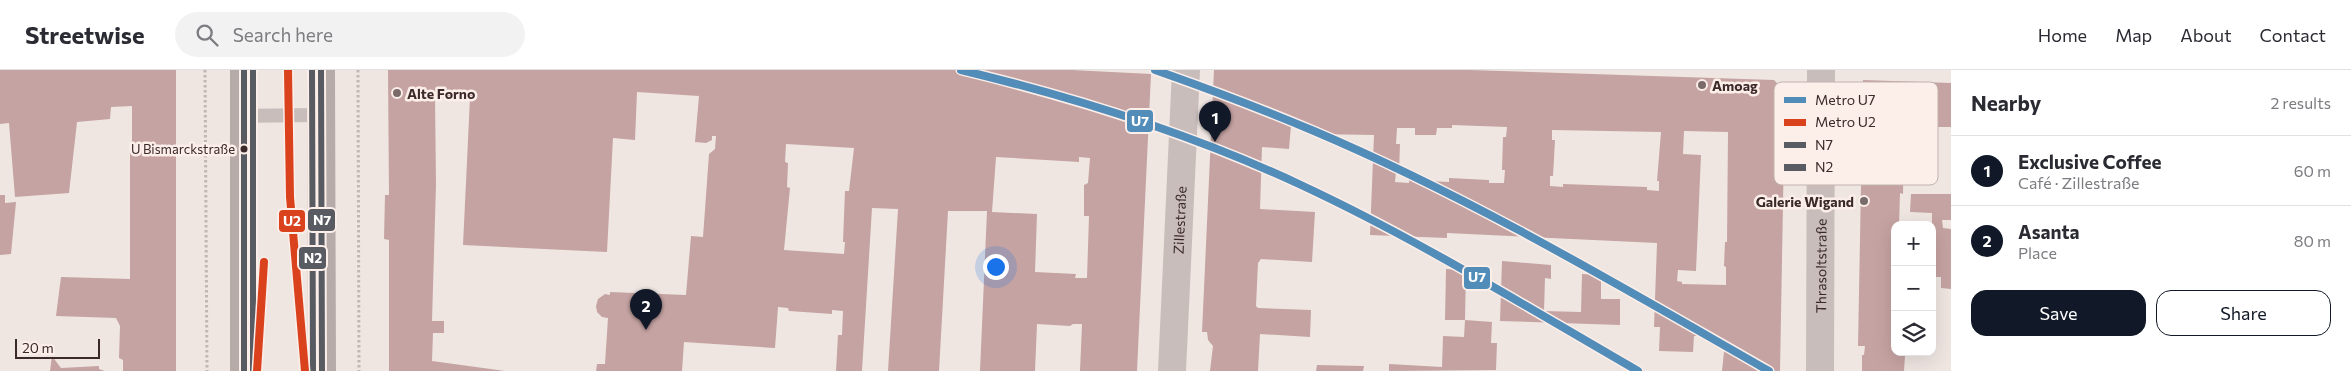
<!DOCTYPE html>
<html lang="en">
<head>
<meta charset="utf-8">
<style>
  :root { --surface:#fff; --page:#f2f2f3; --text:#2b2b33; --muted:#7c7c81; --line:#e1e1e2; --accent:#111827 }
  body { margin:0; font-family:Commissioner,sans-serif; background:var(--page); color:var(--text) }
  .controls { position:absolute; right:15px; bottom:15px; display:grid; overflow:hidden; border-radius:10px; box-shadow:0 5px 20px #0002 }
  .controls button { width:45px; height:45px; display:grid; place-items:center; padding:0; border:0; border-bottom:1px solid var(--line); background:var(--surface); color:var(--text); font:25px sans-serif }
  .scale { position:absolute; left:15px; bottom:12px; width:85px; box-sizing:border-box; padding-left:5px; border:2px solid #3a2928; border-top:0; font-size:14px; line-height:18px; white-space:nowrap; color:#3a2928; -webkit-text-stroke:4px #fceee9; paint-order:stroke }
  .you { position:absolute; left:995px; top:196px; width:18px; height:18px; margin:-12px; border:4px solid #fff; border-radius:50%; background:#1a73e8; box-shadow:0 0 0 8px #1a73e833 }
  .badge { display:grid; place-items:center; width:32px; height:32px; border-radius:50%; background:var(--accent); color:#fff; font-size:16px; font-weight:700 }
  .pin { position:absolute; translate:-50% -41px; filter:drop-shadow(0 1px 2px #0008) }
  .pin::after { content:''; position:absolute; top:26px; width:18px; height:15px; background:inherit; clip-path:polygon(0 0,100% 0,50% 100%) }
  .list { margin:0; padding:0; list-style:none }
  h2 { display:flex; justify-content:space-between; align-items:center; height:65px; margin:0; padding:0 20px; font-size:21px }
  h2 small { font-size:16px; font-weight:400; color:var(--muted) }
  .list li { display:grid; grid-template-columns:32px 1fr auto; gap:15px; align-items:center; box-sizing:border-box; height:70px; padding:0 20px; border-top:1px solid var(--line) }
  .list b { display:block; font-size:19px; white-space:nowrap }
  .list p { margin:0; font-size:16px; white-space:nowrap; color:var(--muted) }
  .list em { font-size:16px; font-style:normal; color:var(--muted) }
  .actions { display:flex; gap:10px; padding:15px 20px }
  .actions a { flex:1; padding:11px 0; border:1px solid var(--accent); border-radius:15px; text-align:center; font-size:18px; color:var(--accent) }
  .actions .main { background:var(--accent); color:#fff }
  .icon { flex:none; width:28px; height:28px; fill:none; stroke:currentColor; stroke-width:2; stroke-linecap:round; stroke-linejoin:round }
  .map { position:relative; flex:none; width:1951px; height:301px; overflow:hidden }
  header { display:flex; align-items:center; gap:30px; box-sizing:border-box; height:70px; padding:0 25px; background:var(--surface); border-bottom:1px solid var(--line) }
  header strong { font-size:24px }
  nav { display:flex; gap:28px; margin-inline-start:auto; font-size:18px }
  .search { width:350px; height:45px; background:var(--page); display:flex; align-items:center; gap:12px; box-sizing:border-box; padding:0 18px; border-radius:28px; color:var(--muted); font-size:19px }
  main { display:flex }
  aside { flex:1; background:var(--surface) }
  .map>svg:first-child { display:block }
  .building { fill:#c5a3a2; fill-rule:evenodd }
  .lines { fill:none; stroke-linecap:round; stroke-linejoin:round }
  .path { stroke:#c1b6b2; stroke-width:3; stroke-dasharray:2.5 2.5; stroke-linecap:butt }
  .lane { stroke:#c8bdba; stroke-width:14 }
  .street { stroke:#c8bdba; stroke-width:28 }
  .primary { stroke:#b7aba9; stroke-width:28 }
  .bus-1-casing { stroke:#fceee9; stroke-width:10 }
  .bus-2-casing { stroke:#fceee9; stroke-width:10 }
  .bus-1 { stroke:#595b62; stroke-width:6 }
  .bus-2 { stroke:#595b62; stroke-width:6 }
  .metro-1-casing { stroke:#fceee9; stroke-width:11 }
  .metro-2-casing { stroke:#fceee9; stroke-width:11 }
  .metro-1 { stroke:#528dba; stroke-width:8 }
  .metro-2 { stroke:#da421e; stroke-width:8 }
  .poi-dot { fill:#796b69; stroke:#fceee9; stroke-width:2 }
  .bus-dot { fill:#3a2928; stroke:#fceee9; stroke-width:2 }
  .labels { text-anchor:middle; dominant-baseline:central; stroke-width:5; stroke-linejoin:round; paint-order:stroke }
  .bus-label { font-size:13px; fill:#3a2928; stroke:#fceee9; text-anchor:end }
  .poi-label { font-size:14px; font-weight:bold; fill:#3a2928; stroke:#fceee9; text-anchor:start }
  .street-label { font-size:14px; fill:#3a2928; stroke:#fceee9 }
  .key { fill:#fceee9; stroke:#c2b3af; stroke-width:1 }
  .key-label { font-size:14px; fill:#3a2928 }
  .line-badge { stroke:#fceee9; stroke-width:2 }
  .badge-label { font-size:14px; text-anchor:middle; font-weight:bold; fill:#fff }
</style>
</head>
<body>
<header>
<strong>Streetwise</strong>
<div class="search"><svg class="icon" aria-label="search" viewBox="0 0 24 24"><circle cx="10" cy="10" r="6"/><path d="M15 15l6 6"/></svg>Search here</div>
<nav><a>Home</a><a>Map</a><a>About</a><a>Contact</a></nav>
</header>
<main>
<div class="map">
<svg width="1951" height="301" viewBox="0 0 1951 301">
  <rect width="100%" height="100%" fill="#efe6e2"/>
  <path class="building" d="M 0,0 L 176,0 L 176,301 L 123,301 L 123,290 L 119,288 L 120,256 L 116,248 L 56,246 L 61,207 L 130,209 L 130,78 L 132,78 L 132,36 L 111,37 L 110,49 L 77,52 L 69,123 L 15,127 L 9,53 L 0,54 Z
    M 388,0 L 1072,0 L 1151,4 L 1137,301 L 1080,301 L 1082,254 L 1073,254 L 1070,256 L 1037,254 L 1035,301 L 980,301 L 987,141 L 948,141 L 939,301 L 888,301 L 898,139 L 872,138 L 862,301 L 836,301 L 838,265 L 842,265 L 843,241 L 832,240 L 832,244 L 789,241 L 788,238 L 778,237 L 775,278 L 684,272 L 682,301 L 596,301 L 597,294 L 605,294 L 608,248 L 602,247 L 597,242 L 596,236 L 598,229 L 605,224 L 610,225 L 610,222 L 686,225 L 691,166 L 703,167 L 709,84 L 715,79 L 716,66 L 712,66 L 712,70 L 706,73 L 695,72 L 699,26 L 637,22 L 635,70 L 613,68 L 607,182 L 463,175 L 470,28 L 435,28 L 436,114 L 432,251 L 444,251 L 444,263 L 433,263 L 432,291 L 505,301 L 389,301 L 389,170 L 384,169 L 385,125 L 389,125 ZM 786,74 L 854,78 L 849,121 L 845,121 L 843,172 L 845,172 L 844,184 L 784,180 L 790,118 L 787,117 L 788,93 L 785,92 ZM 996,87 L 1079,92 L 1079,87 L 1090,88 L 1088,113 L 1084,115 L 1084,146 L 1089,146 L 1087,208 L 1075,208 L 1076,204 L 1035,202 L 1037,144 L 992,142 Z
    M 1214,0 L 1470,0 L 1774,10 L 1785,22 L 1780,301 L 1722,301 L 1725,272 L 1718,266 L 1694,266 L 1693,282 L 1659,281 L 1660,257 L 1654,257 L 1657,173 L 1447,163 L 1447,168 L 1370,165 L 1374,65 L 1315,64 L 1315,57 L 1291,55 L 1289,79 L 1262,77 L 1260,139 L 1315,142 L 1312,192 L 1261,189 L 1258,193 L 1256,236 L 1258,238 L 1311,240 L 1310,267 L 1260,264 L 1258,301 L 1210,301 L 1213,276 L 1208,270 L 1207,262 L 1202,262 ZM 1452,55 L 1507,57 L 1506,67 L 1503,67 L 1502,100 L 1505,100 L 1504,113 L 1489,113 L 1489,110 L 1449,108 L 1449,112 L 1409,110 L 1409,113 L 1395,112 L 1396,102 L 1399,102 L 1400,74 L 1396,74 L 1397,58 L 1415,58 L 1415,65 L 1436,65 L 1437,58 L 1452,58 ZM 1552,60 L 1661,62 L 1657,111 L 1659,111 L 1659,121 L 1647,120 L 1647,117 L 1563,114 L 1563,117 L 1550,116 L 1550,106 L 1553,106 L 1555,70 L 1552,70 ZM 1684,61 L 1728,62 L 1727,172 L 1725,172 L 1724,196 L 1726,197 L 1726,215 L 1682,214 L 1682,212 L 1677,211 L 1678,200 L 1696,201 L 1701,85 L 1683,84 Z
    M 1863,10 L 1951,13 L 1951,57 L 1904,57 L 1903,124 L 1900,123 L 1899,155 L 1895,155 L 1895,282 L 1912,282 L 1912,286 L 1905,286 L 1904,301 L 1862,301 L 1862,285 L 1864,285 L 1865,276 L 1858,276 Z
    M 1911,124 L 1951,124 L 1951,150 L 1942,150 L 1943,158 L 1951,159 L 1951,219 L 1941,218 L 1941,207 L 1932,207 L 1932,143 L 1910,142 Z
    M 0,125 L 5,125 L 5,133 L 16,132 L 11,184 L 0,185 Z
    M 1502,191 L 1551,195 L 1551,209 L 1545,208 L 1544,241 L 1581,242 L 1582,204 L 1601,205 L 1601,229 L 1620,229 L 1620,255 L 1500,251 Z
    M 1446,199 L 1466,200 L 1465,250 L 1445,250 Z
    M 1465,250 L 1492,252 L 1491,273 L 1497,273 L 1496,300 L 1389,301 L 1389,294 L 1442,297 L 1443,266 L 1464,267 Z
    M 52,286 L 61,298 L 99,296 L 99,299 L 105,301 L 50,301 Z
    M 1317,295 L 1364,296 L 1363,301 L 1316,301 Z"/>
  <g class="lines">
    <path class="path" d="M 205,0 L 207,301
      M 358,0 L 359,301"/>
    <path class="lane" d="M 244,46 L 321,45"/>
    <g class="street">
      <path id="s1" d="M 1172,301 L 1186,0"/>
      <path id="s2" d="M 1820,301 L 1821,0"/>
    </g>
    <path class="primary" d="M 321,0 L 322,301
      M 244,301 L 244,0"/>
    <g class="bus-1-casing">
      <path id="bus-1" d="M 244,0 L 244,301
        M 321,0 L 322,301"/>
    </g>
    <g class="bus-2-casing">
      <path id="bus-2" d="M 253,0 L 253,301
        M 312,0 L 313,301"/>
    </g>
    <use href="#bus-1" class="bus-1"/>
    <use href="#bus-2" class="bus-2"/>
    <g class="metro-1-casing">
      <path id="metro-1" d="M 961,0 C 1077,28 1192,64 1301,115 C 1417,169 1527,237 1638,301
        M 1155,0 C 1209,19 1262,39 1314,61 C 1472,128 1620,216 1769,301"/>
    </g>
    <g class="metro-2-casing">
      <path id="metro-2" d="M 288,0 L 290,127 L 305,301
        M 257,301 L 264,192"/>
    </g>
    <use href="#metro-1" class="metro-1"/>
    <use href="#metro-2" class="metro-2"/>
  </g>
  <g class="poi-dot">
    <circle cx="1702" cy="15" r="5"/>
    <circle cx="397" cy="23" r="5"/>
    <circle cx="1864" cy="131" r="5"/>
  </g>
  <circle class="bus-dot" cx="244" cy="79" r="4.5"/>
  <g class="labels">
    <g class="bus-label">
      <text x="235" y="79">U Bismarckstraße</text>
    </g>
    <g class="poi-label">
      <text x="1712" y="15">Amoag</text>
      <text x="407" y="23">Alte Forno</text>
      <text x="1854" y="131" text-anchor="end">Galerie Wigand</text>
    </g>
    <g class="street-label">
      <text stroke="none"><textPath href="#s1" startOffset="151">Zillestraße</textPath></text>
      <text stroke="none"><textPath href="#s2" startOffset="105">Thrasoltstraße</textPath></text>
    </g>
  </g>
  <rect x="1774" y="12" width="164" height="103" rx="8" class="key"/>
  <rect x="1784" y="27" width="22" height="6" fill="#528dba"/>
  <rect x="1784" y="49" width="22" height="7" fill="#da421e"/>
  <rect x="1784" y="72" width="22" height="6" fill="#595b62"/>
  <rect x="1784" y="94" width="22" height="7" fill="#595b62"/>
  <g class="key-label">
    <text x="1815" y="35">Metro U7</text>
    <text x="1815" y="57">Metro U2</text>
    <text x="1815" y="80">N7</text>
    <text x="1815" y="102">N2</text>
  </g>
  <g class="line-badge">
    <rect x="1126" y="39" width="28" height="24" rx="5" fill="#528dba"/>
    <rect x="307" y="138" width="29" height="24" rx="5" fill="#595b62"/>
    <rect x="278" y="139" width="28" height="24" rx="5" fill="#da421e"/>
    <rect x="298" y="176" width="29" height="24" rx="5" fill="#595b62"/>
    <rect x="1463" y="196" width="28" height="24" rx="5" fill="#528dba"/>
  </g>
  <g class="badge-label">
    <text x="1140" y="56">U7</text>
    <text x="322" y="155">N7</text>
    <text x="292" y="156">U2</text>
    <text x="313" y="193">N2</text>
    <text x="1477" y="212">U7</text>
  </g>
</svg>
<div class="controls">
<button>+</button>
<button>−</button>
<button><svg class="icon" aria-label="layers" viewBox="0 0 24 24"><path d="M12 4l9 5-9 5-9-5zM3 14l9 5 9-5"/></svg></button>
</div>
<div class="scale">20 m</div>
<div class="you"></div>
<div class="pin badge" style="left:1215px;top:72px">1</div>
<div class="pin badge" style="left:646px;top:260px">2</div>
</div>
<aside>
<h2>Nearby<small>2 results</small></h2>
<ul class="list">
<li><span class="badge">1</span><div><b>Exclusive Coffee</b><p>Café · Zillestraße</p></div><em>60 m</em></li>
<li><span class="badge">2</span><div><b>Asanta</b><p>Place</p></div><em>80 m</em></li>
</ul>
<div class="actions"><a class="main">Save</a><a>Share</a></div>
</aside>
</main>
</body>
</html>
